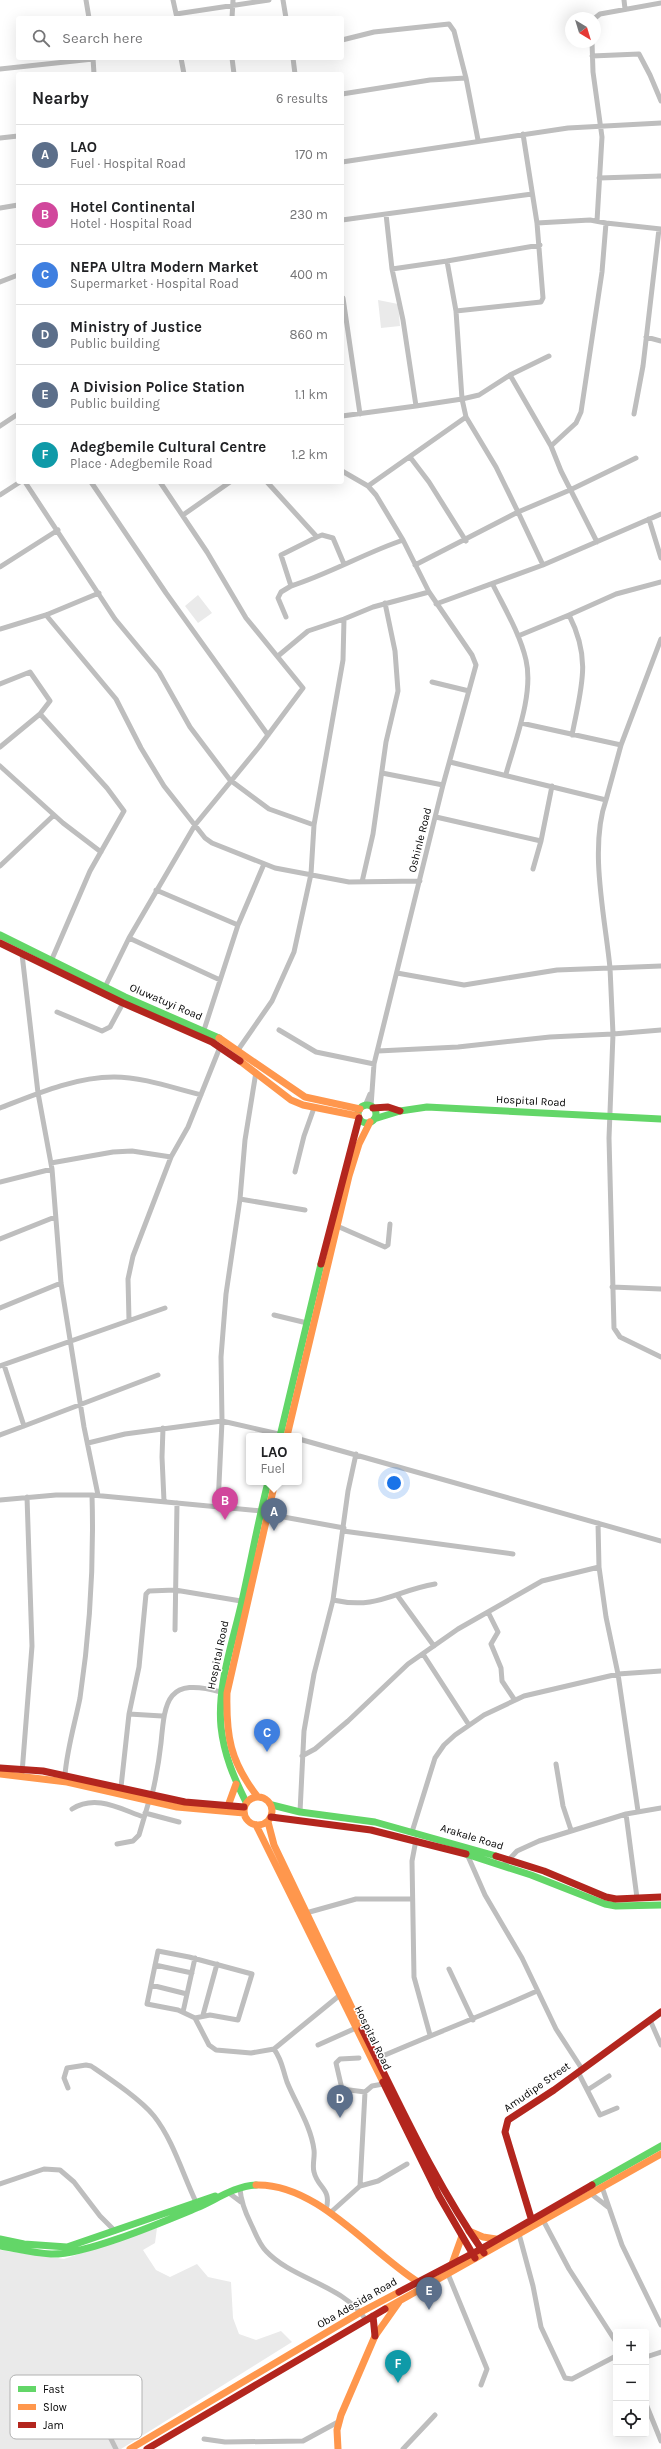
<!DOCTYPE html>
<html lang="en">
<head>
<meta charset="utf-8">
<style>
  :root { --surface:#fff; --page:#f6f6f6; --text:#202124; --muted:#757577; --line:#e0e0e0; --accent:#0f766e }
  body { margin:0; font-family:Karla,sans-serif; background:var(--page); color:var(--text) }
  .controls { position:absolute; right:12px; bottom:12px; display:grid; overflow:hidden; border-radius:4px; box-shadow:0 4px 16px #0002 }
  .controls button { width:36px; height:36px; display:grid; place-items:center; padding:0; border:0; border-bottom:1px solid var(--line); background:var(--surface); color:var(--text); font:20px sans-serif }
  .compass { position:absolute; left:565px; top:12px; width:36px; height:36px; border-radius:50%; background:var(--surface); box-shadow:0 4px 16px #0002; rotate:142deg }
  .you { position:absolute; left:394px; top:1483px; width:14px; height:14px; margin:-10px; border:3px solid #fff; border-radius:50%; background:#1a73e8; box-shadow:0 0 0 6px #1a73e833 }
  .badge { display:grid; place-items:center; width:26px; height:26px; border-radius:50%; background:var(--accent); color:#fff; font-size:13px; font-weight:700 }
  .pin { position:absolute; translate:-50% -33px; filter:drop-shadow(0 1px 2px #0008) }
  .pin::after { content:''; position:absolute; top:21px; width:14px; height:12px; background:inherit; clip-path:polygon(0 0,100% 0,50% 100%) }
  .popup { position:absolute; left:246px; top:1433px; width:56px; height:52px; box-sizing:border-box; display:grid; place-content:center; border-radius:4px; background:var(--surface); filter:drop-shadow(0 1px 3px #0005); font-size:13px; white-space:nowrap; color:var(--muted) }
  .popup b { font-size:15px; color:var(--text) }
  .popup::after { content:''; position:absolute; left:50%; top:100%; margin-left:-8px; border:8px solid transparent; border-top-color:var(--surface) }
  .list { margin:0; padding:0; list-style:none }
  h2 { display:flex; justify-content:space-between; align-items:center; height:52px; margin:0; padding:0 16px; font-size:17px }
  h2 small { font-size:13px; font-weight:400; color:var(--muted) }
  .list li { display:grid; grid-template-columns:26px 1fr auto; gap:12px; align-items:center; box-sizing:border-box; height:60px; padding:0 16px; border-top:1px solid var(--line) }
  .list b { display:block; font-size:15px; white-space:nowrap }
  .list p { margin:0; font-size:13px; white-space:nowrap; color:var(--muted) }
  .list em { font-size:13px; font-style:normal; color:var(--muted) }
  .icon { flex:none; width:22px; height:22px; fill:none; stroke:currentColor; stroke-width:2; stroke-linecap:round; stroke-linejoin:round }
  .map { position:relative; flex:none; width:661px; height:2449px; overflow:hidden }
  .search { position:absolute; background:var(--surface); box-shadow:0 4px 16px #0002; left:16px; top:16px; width:328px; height:44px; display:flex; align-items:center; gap:10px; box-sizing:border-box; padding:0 14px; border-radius:4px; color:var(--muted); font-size:15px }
  .panel { position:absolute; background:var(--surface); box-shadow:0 4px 16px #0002; left:16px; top:72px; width:328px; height:412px; border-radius:4px }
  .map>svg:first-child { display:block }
  .green { fill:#eaeaea }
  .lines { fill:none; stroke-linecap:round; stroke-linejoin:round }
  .street { stroke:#bebebe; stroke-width:5 }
  .fast { stroke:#63d668; stroke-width:7 }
  .slow { stroke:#ff974d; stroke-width:7 }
  .jam { stroke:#b3261e; stroke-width:7 }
  .labels { text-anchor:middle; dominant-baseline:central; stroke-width:3; stroke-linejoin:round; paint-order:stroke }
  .street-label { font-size:11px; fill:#000; stroke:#fff }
  .key { fill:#fff; stroke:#b2b2b2; stroke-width:1 }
  .key-label { font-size:11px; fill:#000 }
</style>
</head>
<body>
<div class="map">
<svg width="661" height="2449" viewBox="0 0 661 2449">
  <rect width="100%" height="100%" fill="#fff"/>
  <path class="green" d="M 378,300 L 398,304 L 400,326 L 381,328 Z
    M 198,595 L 212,613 L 198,623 L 185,606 Z
    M 157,2228 L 155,2243 L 143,2250 L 156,2270 L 170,2277 L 197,2264 L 208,2277 L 231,2282 L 233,2318 L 239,2334 L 256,2340 L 281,2331 L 292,2342 L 121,2449 L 0,2449 L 0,2250 L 64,2259 Z"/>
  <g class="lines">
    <path class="street" d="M 86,0 L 89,18
      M 173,0 L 177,18
      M 283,0 L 286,18
      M 624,0 L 625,9
      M 176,14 L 269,0
      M 232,18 L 233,0
      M 595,18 L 600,14 L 661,3
      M 342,40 L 374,32 L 449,24 L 454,31 L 466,78
      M 592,42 L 593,72 L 602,137 L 597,221
      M 592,56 L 639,54 L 650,75 L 661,101
      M 93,58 L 94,74
      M 181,58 L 184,74
      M 232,58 L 234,74
      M 293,58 L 295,74
      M 0,69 L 93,59
      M 342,94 L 430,80 L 466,78 L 478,140
      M 0,138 L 18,136
      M 342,162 L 568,128 L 661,123
      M 599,178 L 661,176
      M 0,208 L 18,205
      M 386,214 L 392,269
      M 342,220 L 532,194
      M 537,223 L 590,220 L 606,223
      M 447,261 L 392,269 L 403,320 L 416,406 L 462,399 L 456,311 L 447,261 L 540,245
      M 0,282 L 18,275
      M 343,298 L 360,414
      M 456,311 L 541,302 L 543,298 L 537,223 L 523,134
      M 646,337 L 661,341
      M 549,356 L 510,375 L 551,446 L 561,471 L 597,542
      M 634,414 L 643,366 L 659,229
      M 342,416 L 416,406
      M 0,426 L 18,414
      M 551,446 L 576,423 L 581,412 L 602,272 L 606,223 L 661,229
      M 410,457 L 429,482 L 466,541
      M 342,471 L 368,486 L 376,495 L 403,540 L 429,592 L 472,655 L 476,665 L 443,785 L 374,1064 L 371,1106
      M 25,482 L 115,619 L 159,672 L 190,727 L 230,780 L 269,809 L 314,825
      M 91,482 L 166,593 L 268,735
      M 267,482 L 317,537 L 281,555 L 291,586 L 281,592 L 278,598 L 286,617
      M 368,486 L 466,417
      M 0,495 L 20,482
      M 183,515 L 230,482
      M 649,519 L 661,558
      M 317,537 L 322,535 L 333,538 L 344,564
      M 415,565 L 518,512 L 496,467 L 466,417 L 462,399 L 479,395 L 510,375
      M 543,565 L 518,512 L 570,490 L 636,458
      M 0,567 L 58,530
      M 493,585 C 505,609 520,634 526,660 C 534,694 515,741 506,774
      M 291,586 C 329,574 365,553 403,540
      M 436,604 L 543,565 L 661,514
      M 46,615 L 116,699 L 141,748 L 164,786 L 205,838 L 212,843 L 275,868 L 349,882 L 420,881
      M 569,615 L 616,594 L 661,582
      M 0,629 L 46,615 L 99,593
      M 518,636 L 569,615 C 592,660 581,688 572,735
      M 278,656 L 308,631 L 344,619
      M 432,682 L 469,691
      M 0,684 L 30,672 L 50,701 L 40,714 L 0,747
      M 40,714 L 107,788 L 124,811 L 90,871 L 52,959
      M 521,723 L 621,745
      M 450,762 L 606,800 L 621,745 L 661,639
      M 0,766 L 63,823 L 101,852
      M 382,773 L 443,785
      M 436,817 L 541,841 L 552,786
      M 0,866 L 54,815
      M 533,869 L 541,841
      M 362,882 L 373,834 L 386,742 L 398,691 L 395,651 L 385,603
      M 156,890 L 238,925
      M 129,938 L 220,980
      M 22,954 L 38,1093 L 52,1169 L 61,1283 L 84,1427 L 98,1495
      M 397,973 L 464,985 L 557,970 L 610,968 C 605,917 589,848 606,800
      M 105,987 L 129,938 L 195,825 L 259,747 L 303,688 L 246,618 L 207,552 L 160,482
      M 57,1012 L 102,1031 L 110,1027 L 123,1003
      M 204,1030 L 238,925 L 264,864
      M 279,1030 L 316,1052 L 374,1064
      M 661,1030 L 613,1034 L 609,1138 L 614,1328 L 620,1337 L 661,1357
      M 238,1050 L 272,1001 L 294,952 L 311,874 L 314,825 L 343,660 L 344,619 L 373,607 L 429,592
      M 378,1051 L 458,1047 L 550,1037 L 613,1034 L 610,968 L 661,966
      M 365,1106 L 370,1094
      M 0,1108 C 36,1094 75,1077 114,1077 C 143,1077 173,1088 201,1095
      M 51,1163 L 113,1152 L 132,1151 L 171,1157
      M 295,1172 L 304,1136 L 314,1108
      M 0,1182 L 52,1169
      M 240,1199 L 305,1210
      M 337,1226 L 385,1247 L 388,1245 L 390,1224
      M 0,1239 L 55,1217
      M 612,1287 L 661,1289
      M 0,1308 L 61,1283
      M 274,1315 L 307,1323
      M 129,1320 L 128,1279 L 133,1256 L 171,1157 L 188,1127 L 220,1047
      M 4,1365 L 24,1426 L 158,1375
      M 0,1366 L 165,1308
      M 163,1428 L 162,1457 L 164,1501
      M 0,1435 L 24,1426
      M 299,1439 L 661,1541
      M 88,1443 L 125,1434 L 222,1421 L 221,1357 L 226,1294 L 240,1199 L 245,1140 L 256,1072
      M 0,1500 L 56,1495 L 92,1495 L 261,1511
      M 218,1505 L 222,1421 L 283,1435
      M 267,1514 L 344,1528
      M 598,1523 L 599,1567 L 606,1617 L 618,1674 L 638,1811
      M 343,1531 L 513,1554
      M 397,1595 L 434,1646
      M 333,1600 C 378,1610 394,1591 435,1584
      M 488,1612 L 498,1632 L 491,1644 L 501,1668 L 502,1681 L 514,1699
      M 175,1630 L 177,1503
      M 423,1654 L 469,1725
      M 129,1714 L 162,1716
      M 302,1756 L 315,1749 L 348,1721 L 408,1664 L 458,1629 L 542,1581 L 599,1567
      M 556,1764 L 563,1806 L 571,1830
      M 22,1773 L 32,1646 L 27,1497
      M 65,1775 C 67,1749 75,1723 80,1698 C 90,1631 94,1563 92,1495
      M 121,1787 L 129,1714 L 139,1667 L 146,1594 L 149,1591 L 175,1590 L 241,1601
      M 152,1795 C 156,1778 159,1761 161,1743 C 165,1700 167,1677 221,1692
      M 72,1809 C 96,1794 120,1809 144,1817
      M 300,1812 L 304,1731 L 314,1674 L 333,1600 L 348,1491 L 356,1454
      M 145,1813 L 179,1822
      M 626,1814 L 637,1898
      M 412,1832 L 435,1758 L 444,1745 L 455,1735 L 484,1715 L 524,1696 L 618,1674 L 661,1671
      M 416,1840 L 412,1861 L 414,1977 L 430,2035
      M 117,1844 L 133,1841 L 139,1835 L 149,1801
      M 467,1854 L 485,1895 L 522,1958 L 556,2029 L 582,2069
      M 503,1866 L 517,1851 L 539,1841 L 626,1814 L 661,1808
      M 306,1913 L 356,1899 L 412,1899
      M 155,1965 L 192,1973
      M 449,1969 L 473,2020
      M 151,1985 L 187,1994
      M 183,2012 L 195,1958
      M 203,2015 L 217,1964
      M 195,2018 L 210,2015 L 238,2020 L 252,1974 L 189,1957 L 158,1951 L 147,2004 L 178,2010 L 195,2018 L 209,2045 L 216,2050 L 251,2053 L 274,2049 L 340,1995
      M 650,2020 L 661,2045
      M 318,2045 L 356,2028
      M 274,2049 C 283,2062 282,2068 287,2082 C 296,2104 311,2126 314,2150 C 315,2157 312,2165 314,2172 C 318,2189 332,2188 326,2210
      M 359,2058 L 340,2059 L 336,2063 L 342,2089 L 365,2092
      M 378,2058 C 431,2035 484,2015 537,1991
      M 578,2072 L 600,2115 L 617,2108
      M 68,2088 L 64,2078 L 67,2068 L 86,2065 L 91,2066 C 110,2079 140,2099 154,2116 C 173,2140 183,2175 196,2202
      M 589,2089 L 609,2076
      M 0,2184 L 44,2169 L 60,2170 L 74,2182 L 100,2216 L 115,2231
      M 360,2186 L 378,2181 L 407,2164
      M 602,2187 L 622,2245 L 661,2325
      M 240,2189 C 241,2202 245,2212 251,2224 C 255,2232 259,2244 266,2251 C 293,2280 344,2285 366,2320
      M 229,2193 L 241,2202
      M 590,2193 L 608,2207
      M 330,2213 L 360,2186 L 365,2092 L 372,2086 L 383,2084
      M 543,2220 L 569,2269 L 616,2342
      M 519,2234 L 533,2286 L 541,2327 L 565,2378 L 572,2379 L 616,2356
      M 448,2274 L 487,2369 L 481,2385
      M 646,2357 L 661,2352
      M 64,2391 L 110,2437 L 116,2449
      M 646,2404 L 661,2441
      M 204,2439 L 225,2442 L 303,2441 L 338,2422
      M 403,2449 L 435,2415"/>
    <path class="fast" d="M 0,935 L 125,997 L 219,1038
      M358 1114a9 9 0 1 1 18 0a9 9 0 1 1-18 0Z
      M 374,1119 L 400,1111 L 427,1107 L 661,1119
      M 280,1436 L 321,1264
      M 246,1802 C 234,1778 224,1755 221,1727 C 217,1685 233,1642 242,1601 C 251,1561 258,1522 268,1482
      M 272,1805 L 300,1812 L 375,1822 L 496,1856
      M 466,1854 L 531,1875 L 605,1904 L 616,1906 L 661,1905
      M 592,2185 L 661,2146
      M 0,2239 L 24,2244 L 67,2247 L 215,2196
      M 0,2246 C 17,2249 34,2253 51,2254 C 86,2255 165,2221 199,2207 C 217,2199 235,2186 256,2185"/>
    <path class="slow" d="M 219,1038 L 305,1097 L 360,1109
      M 240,1061 L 291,1100 L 303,1105 L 358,1116
      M 287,1436 L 349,1176 L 359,1144 L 370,1122
      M 0,1774 L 67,1782 L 177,1807 L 244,1813
      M 257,1796 C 230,1761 226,1736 227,1693 L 275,1482
      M244 1811a14 14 0 1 1 28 0a14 14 0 1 1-28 0Z
      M 228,1806 L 236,1784
      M 268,1822 L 274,1845 L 362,2029
      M 256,1825 L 383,2082
      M 256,2185 C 317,2183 370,2252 418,2282
      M 469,2231 L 483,2237 L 496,2239
      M 452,2264 L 462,2236
      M 385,2309 L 661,2154
      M 130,2449 L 361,2312 L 399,2292
      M 338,2449 L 337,2430 L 341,2415 L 375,2336 L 399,2302"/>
    <path class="jam" d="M 0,943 L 123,1003 L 212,1042 L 240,1061
      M 373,1108 L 388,1107 L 400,1111
      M 321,1264 L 359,1118
      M 0,1768 L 43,1771 L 185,1802 L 244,1807
      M 271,1817 L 371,1830 L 466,1854
      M 496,1856 L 544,1871 L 606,1897 L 616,1899 L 661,1897
      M 362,2029 C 400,2105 435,2183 484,2253
      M 383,2082 L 439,2196 L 475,2258
      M 531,2218 L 505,2132 L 508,2120 L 554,2090 L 661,2012
      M 399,2292 L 481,2249 L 592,2185
      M 373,2316 L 375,2336
      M 147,2449 L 385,2309"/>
  </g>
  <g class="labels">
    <g class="street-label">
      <text transform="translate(420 840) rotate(-76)">Oshinle Road</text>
      <text transform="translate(166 1002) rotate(23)">Oluwatuyi Road</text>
      <text transform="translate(531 1101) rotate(3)">Hospital Road</text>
      <text transform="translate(218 1655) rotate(-78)">Hospital Road</text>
      <text transform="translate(472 1837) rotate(17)">Arakale Road</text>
      <text transform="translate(373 2038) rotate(64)">Hospital Road</text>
      <text transform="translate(537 2087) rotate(-35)">Amudipe Street</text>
      <text transform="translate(357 2303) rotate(-30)">Oba Adesida Road</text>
    </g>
  </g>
  <rect x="10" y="2375" width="132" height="64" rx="6" class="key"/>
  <rect x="18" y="2386" width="18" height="6" fill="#63d668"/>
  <rect x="18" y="2404" width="18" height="6" fill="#ff974d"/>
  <rect x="18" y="2422" width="18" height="6" fill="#b3261e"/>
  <g class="key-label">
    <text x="43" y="2393">Fast</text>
    <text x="43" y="2411">Slow</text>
    <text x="43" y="2429">Jam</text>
  </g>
</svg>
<div class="controls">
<button>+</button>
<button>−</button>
<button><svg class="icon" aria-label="locate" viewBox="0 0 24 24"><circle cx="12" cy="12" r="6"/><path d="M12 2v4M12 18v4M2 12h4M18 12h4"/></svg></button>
</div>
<svg class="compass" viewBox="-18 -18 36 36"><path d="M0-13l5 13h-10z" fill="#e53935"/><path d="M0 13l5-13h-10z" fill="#757577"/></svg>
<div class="you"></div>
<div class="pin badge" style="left:274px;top:1531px;background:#5c6f8a">A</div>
<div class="popup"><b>LAO</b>Fuel</div>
<div class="pin badge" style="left:225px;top:1520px;background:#d1479c">B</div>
<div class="pin badge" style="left:267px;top:1752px;background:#3f7fe0">C</div>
<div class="pin badge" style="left:340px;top:2118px;background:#5c6f8a">D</div>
<div class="pin badge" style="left:429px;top:2310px;background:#5c6f8a">E</div>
<div class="pin badge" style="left:398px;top:2383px;background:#0f9aa8">F</div>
<div class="search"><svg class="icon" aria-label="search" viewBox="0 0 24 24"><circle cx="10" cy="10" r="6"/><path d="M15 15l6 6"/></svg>Search here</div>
<section class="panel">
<h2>Nearby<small>6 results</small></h2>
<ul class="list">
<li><span class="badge" style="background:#5c6f8a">A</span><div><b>LAO</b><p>Fuel · Hospital Road</p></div><em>170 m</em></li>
<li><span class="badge" style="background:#d1479c">B</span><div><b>Hotel Continental</b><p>Hotel · Hospital Road</p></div><em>230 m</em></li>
<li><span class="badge" style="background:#3f7fe0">C</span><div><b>NEPA Ultra Modern Market</b><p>Supermarket · Hospital Road</p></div><em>400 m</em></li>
<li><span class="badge" style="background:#5c6f8a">D</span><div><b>Ministry of Justice</b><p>Public building</p></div><em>860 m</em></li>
<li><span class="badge" style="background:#5c6f8a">E</span><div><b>A Division Police Station</b><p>Public building</p></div><em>1.1 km</em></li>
<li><span class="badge" style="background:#0f9aa8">F</span><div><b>Adegbemile Cultural Centre</b><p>Place · Adegbemile Road</p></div><em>1.2 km</em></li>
</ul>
</section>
</div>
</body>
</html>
